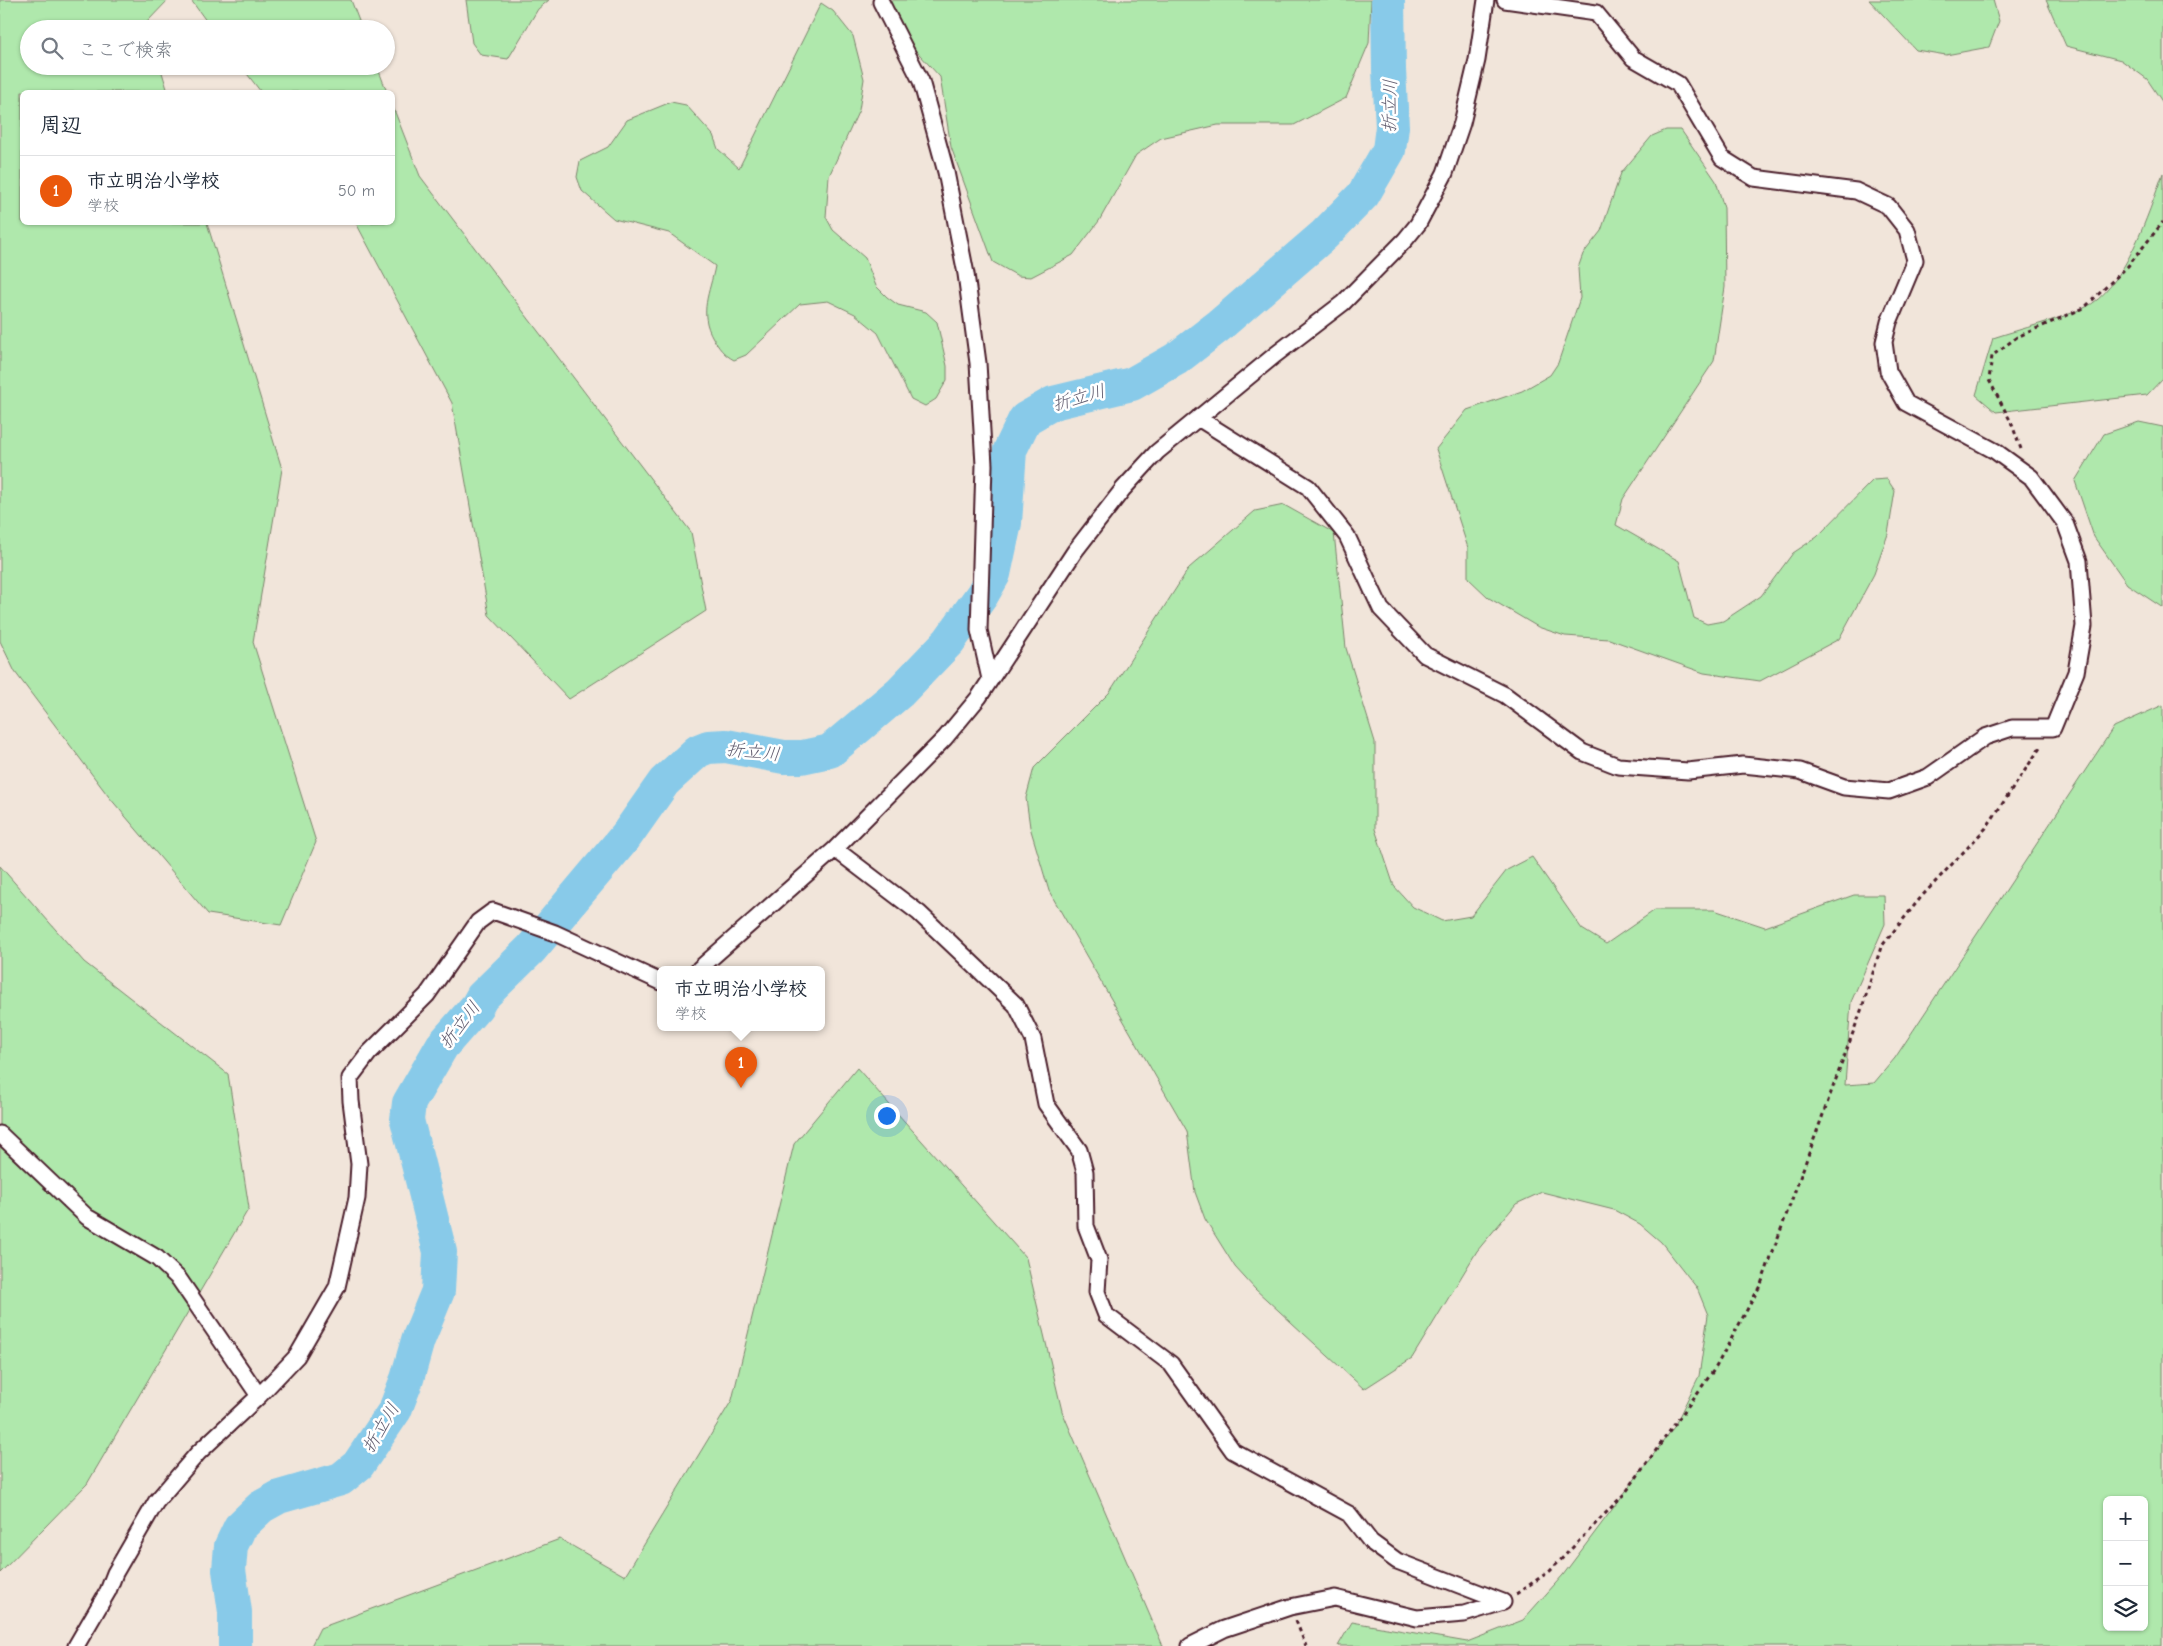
<!DOCTYPE html>
<html lang="ja">
<head>
<meta charset="utf-8">
<style>
  :root { --surface:#fff; --page:#f2f2f3; --text:#1f2937; --muted:#747a83; --line:#e0e1e3; --accent:#ea580c }
  body { margin:0; font-family:"Comic Neue","Klee One",sans-serif; background:var(--page); color:var(--text) }
  .controls { position:absolute; right:15px; bottom:15px; display:grid; overflow:hidden; border-radius:8px; box-shadow:0 1px 4px #0004 }
  .controls button { width:45px; height:45px; display:grid; place-items:center; padding:0; border:0; border-bottom:1px solid var(--line); background:var(--surface); color:var(--text); font:25px sans-serif }
  .you { position:absolute; left:886px; top:1115px; width:18px; height:18px; margin:-12px; border:4px solid #fff; border-radius:50%; background:#1a73e8; box-shadow:0 0 0 8px #1a73e833 }
  .badge { display:grid; place-items:center; width:32px; height:32px; border-radius:50%; background:var(--accent); color:#fff; font-size:16px; font-weight:700 }
  .pin { position:absolute; translate:-50% -41px; filter:drop-shadow(0 1px 2px #0008) }
  .pin::after { content:''; position:absolute; top:26px; width:18px; height:15px; background:inherit; clip-path:polygon(0 0,100% 0,50% 100%) }
  .popup { position:absolute; left:657px; top:966px; width:168px; height:65px; box-sizing:border-box; display:grid; place-content:center; border-radius:8px; background:var(--surface); filter:drop-shadow(0 1px 4px #0005); font-size:16px; white-space:nowrap; color:var(--muted) }
  .popup b { font-size:19px; color:var(--text) }
  .popup::after { content:''; position:absolute; left:50%; top:100%; margin-left:-10px; border:10px solid transparent; border-top-color:var(--surface) }
  .list { margin:0; padding:0; list-style:none }
  h2 { display:flex; justify-content:space-between; align-items:center; height:65px; margin:0; padding:0 20px; font-size:21px }
  h2 small { font-size:16px; font-weight:400; color:var(--muted) }
  .list li { display:grid; grid-template-columns:32px 1fr auto; gap:15px; align-items:center; box-sizing:border-box; height:70px; padding:0 20px; border-top:1px solid var(--line) }
  .list b { display:block; font-size:19px; white-space:nowrap }
  .list p { margin:0; font-size:16px; white-space:nowrap; color:var(--muted) }
  .list em { font-size:16px; font-style:normal; color:var(--muted) }
  .icon { flex:none; width:28px; height:28px; fill:none; stroke:currentColor; stroke-width:2; stroke-linecap:round; stroke-linejoin:round }
  .map { position:relative; flex:none; width:2163px; height:1646px; overflow:hidden }
  .search { position:absolute; background:var(--surface); box-shadow:0 1px 4px #0004; left:20px; top:20px; width:375px; height:55px; display:flex; align-items:center; gap:12px; box-sizing:border-box; padding:0 18px; border-radius:28px; color:var(--muted); font-size:19px }
  .panel { position:absolute; background:var(--surface); box-shadow:0 1px 4px #0004; left:20px; top:90px; width:375px; height:135px; border-radius:8px }
  .map>svg:first-child { display:block }
  .green { fill:#afe8ac; stroke:#7c846c; fill-rule:evenodd }
  .lines { fill:none; stroke-linecap:round; stroke-linejoin:round }
  .river { stroke:#88cae9; stroke-width:34 }
  .street-casing { stroke:#4a1f2b; stroke-width:19 }
  .path { stroke:#4a1f2b; stroke-width:3; stroke-dasharray:4 4; stroke-linecap:butt }
  .street { stroke:#fff; stroke-width:15 }
  .labels { text-anchor:middle; dominant-baseline:central; stroke-width:5; stroke-linejoin:round; paint-order:stroke }
  .water-label { font-size:18px; font-style:italic; fill:#605b6e; stroke:#fff }
</style>
</head>
<body>
<div class="map">
<svg width="2163" height="1646" viewBox="0 0 2163 1646">
  <rect width="100%" height="100%" fill="#f1e5da"/>
  <filter id="ink" filterUnits="userSpaceOnUse"><feTurbulence type="fractalNoise" baseFrequency=".02" numOctaves="2"/><feDisplacementMap in="SourceGraphic" scale="10" xChannelSelector="R" yChannelSelector="G"/><feConvolveMatrix kernelMatrix="1 2 1 2 8 2 1 2 1" color-interpolation-filters="sRGB"/></filter>
  <g filter="url(#ink)">
    <path class="green" d="M 0,0 L 168,0 L 147,22 L 149,29 L 29,29 L 29,66 L 160,66 L 168,92 L 22,92 L 22,222 L 207,223 L 282,469 L 253,642 L 316,842 L 281,925 L 208,914 L 109,797 L 15,672 L 0,641 Z
      M 191,0 L 351,0 L 362,29 L 212,29 Z
      M 466,0 L 549,0 L 538,9 L 508,59 L 481,55 L 472,43 Z
      M 883,0 L 1371,0 L 1369,43 L 1346,98 L 1294,125 L 1218,125 L 1161,138 L 1136,155 L 1099,221 L 1073,255 L 1031,277 L 1018,276 L 993,262 L 951,147 L 940,77 L 890,22 Z
      M 1869,0 L 1993,0 L 1999,21 L 1989,47 L 1946,55 L 1916,50 Z
      M 2046,0 L 2163,0 L 2163,103 L 2147,79 L 2121,60 L 2066,46 Z
      M 821,3 L 833,11 L 853,36 L 864,79 L 859,110 L 829,176 L 826,217 L 833,230 L 865,258 L 876,286 L 887,297 L 898,305 L 926,312 L 937,322 L 947,366 L 947,380 L 936,399 L 925,406 L 911,399 L 878,333 L 855,314 L 828,301 L 800,304 L 746,355 L 734,360 C 723,354 719,348 713,338 C 698,312 710,293 715,266 L 669,233 L 614,219 L 582,191 L 577,177 L 580,161 L 608,147 L 627,120 L 671,102 L 686,105 L 713,135 L 718,149 L 739,168 Z
      M 241,66 L 377,66 L 387,92 L 261,92 Z
      M 393,107 L 420,176 L 691,532 L 706,611 L 569,699 L 489,615 L 452,403 L 356,223 L 392,222 Z
      M 1666,130 L 1681,130 L 1716,181 L 1724,208 L 1725,287 L 1714,361 L 1623,499 L 1616,525 L 1679,561 L 1694,618 L 1707,624 L 1723,621 L 1761,596 L 1793,553 L 1817,537 L 1873,480 L 1887,479 L 1895,491 L 1888,534 L 1874,574 L 1839,639 L 1760,681 L 1704,673 L 1609,639 L 1565,636 L 1538,627 L 1489,598 L 1468,578 L 1468,548 L 1436,449 L 1467,410 L 1522,391 L 1550,375 L 1558,363 L 1580,298 L 1578,268 L 1583,254 L 1601,231 L 1621,173 L 1652,136 Z
      M 2163,173 L 2163,378 L 2147,395 L 1996,412 L 1976,395 L 1993,338 C 2023,328 2055,321 2084,308 C 2124,291 2149,212 2163,173 Z
      M 2139,422 L 2163,427 L 2163,608 L 2127,584 L 2094,537 L 2075,481 L 2104,434 Z
      M 1284,505 L 1334,533 L 1346,648 L 1375,742 L 1375,829 L 1394,886 L 1413,907 L 1442,921 L 1471,916 L 1507,870 L 1532,857 L 1582,929 L 1606,944 L 1655,910 L 1714,910 L 1765,927 L 1854,895 L 1884,895 L 1885,924 L 1851,1002 L 1845,1085 L 1874,1083 L 1895,1058 L 2114,727 L 2163,705 L 2163,1646 L 1338,1646 L 1352,1622 L 1467,1642 L 1523,1620 L 1563,1575 L 1674,1427 L 1699,1376 L 1708,1315 L 1697,1288 L 1661,1242 L 1640,1224 L 1614,1210 L 1542,1192 L 1516,1204 L 1477,1251 L 1412,1358 L 1364,1389 L 1255,1289 L 1235,1267 L 1205,1219 L 1195,1192 L 1187,1131 L 1049,891 L 1030,827 L 1026,798 L 1034,768 L 1109,693 L 1189,568 L 1255,511 ZM 2107,1500 L 2144,1500 L 2144,1627 L 2107,1627 Z
      M 0,866 L 84,962 L 228,1074 L 249,1208 L 87,1484 L 0,1573 Z
      M 857,1068 L 1026,1258 L 1062,1411 L 1163,1646 L 311,1646 L 320,1628 L 560,1539 L 625,1576 L 732,1400 L 794,1144 Z"/>
    <g class="lines">
      <path class="river" d="M 235,1646 L 235,1612 L 229,1570 L 231,1546 L 240,1527 L 261,1507 L 279,1497 L 341,1479 L 358,1465 L 395,1410 L 407,1379 L 418,1340 L 438,1291 L 440,1252 L 407,1120 L 409,1103 L 442,1046 L 477,1006 L 482,997 L 531,949 L 626,836 L 664,782 L 698,751 L 708,747 L 726,746 L 784,757 L 802,757 L 830,751 L 900,692 L 949,641 L 982,595 L 994,574 L 1005,523 L 1010,450 L 1025,419 L 1053,403 L 1132,384 L 1176,359 L 1220,325 L 1324,235 L 1363,195 L 1389,150 L 1392,127 L 1389,70 L 1388,0"/>
      <g class="street-casing">
        <path id="street" d="M 881,2 L 921,81 L 946,172 L 966,274 L 978,363 L 984,465 L 979,630 L 990,679
          M 1198,418 L 1308,487 L 1347,536 L 1381,609 L 1425,655 L 1505,695 L 1582,752 L 1618,766 L 1688,771 L 1743,765 L 1800,771 L 1844,787 L 1889,791 L 1928,777 L 1985,737 L 2012,728 L 2053,728 L 2076,672 L 2084,626 L 2079,561 L 2065,523 L 2031,477 L 1995,451 L 1906,403 L 1888,371 L 1884,342 L 1889,322 L 1915,260 L 1907,230 L 1888,206 L 1856,191 L 1754,178 L 1722,158 L 1678,84 L 1633,58 L 1596,13 L 1505,0
          M 835,849 L 919,913 L 1016,1005 L 1033,1039 L 1046,1104 L 1079,1150 L 1085,1172 L 1086,1226 L 1099,1260 L 1097,1292 L 1106,1315 L 1171,1364 L 1233,1451 L 1349,1514 L 1371,1542 L 1397,1561 L 1503,1602
          M 699,969 L 835,849 L 945,738 L 979,697 L 1075,551 L 1123,489 L 1157,452 L 1275,355 L 1343,303 L 1405,240 L 1418,224 L 1445,173 L 1462,123 L 1477,60 L 1486,0
          M 0,1134 L 87,1217 L 157,1258 L 179,1279 L 259,1396
          M 76,1646 L 108,1591 L 115,1573 L 156,1502 L 198,1453 L 259,1396 L 297,1356 L 337,1287 L 357,1198 L 359,1164 L 351,1101 L 350,1078 L 369,1053 L 427,995 L 478,922 L 493,911 L 555,933 L 661,982
          M 1190,1646 L 1224,1629 L 1290,1607 L 1335,1598 L 1417,1618 L 1464,1614 L 1503,1602"/>
      </g>
      <path class="path" d="M 2021,449 L 2011,422 L 1989,380 L 1992,356 L 2017,337 L 2084,308 L 2128,266 L 2163,222
        M 1516,1594 L 1550,1571 L 1626,1492 L 1716,1367 L 1761,1284 L 1862,1008 L 1881,947 L 1922,896 L 1986,828 L 2042,745
        M 1296,1621 L 1306,1646"/>
      <use href="#street" class="street"/>
    </g>
  </g>
  <g class="labels">
    <g class="water-label">
      <text transform="translate(1390 106) rotate(-89)">折立川</text>
      <text transform="translate(1079 398) rotate(-16)">折立川</text>
      <text transform="translate(753 752) rotate(6)">折立川</text>
      <text transform="translate(460 1025) rotate(-52)">折立川</text>
      <text transform="translate(381 1428) rotate(-59)">折立川</text>
    </g>
  </g>
</svg>
<div class="controls">
<button>+</button>
<button>−</button>
<button><svg class="icon" aria-label="layers" viewBox="0 0 24 24"><path d="M12 4l9 5-9 5-9-5zM3 14l9 5 9-5"/></svg></button>
</div>
<div class="you"></div>
<div class="pin badge" style="left:741px;top:1088px">1</div>
<div class="popup"><b>市立明治小学校</b>学校</div>
<div class="search"><svg class="icon" aria-label="search" viewBox="0 0 24 24"><circle cx="10" cy="10" r="6"/><path d="M15 15l6 6"/></svg>ここで検索</div>
<section class="panel">
<h2>周辺<small></small></h2>
<ul class="list">
<li><span class="badge">1</span><div><b>市立明治小学校</b><p>学校</p></div><em>50 m</em></li>
</ul>
</section>
</div>
</body>
</html>
